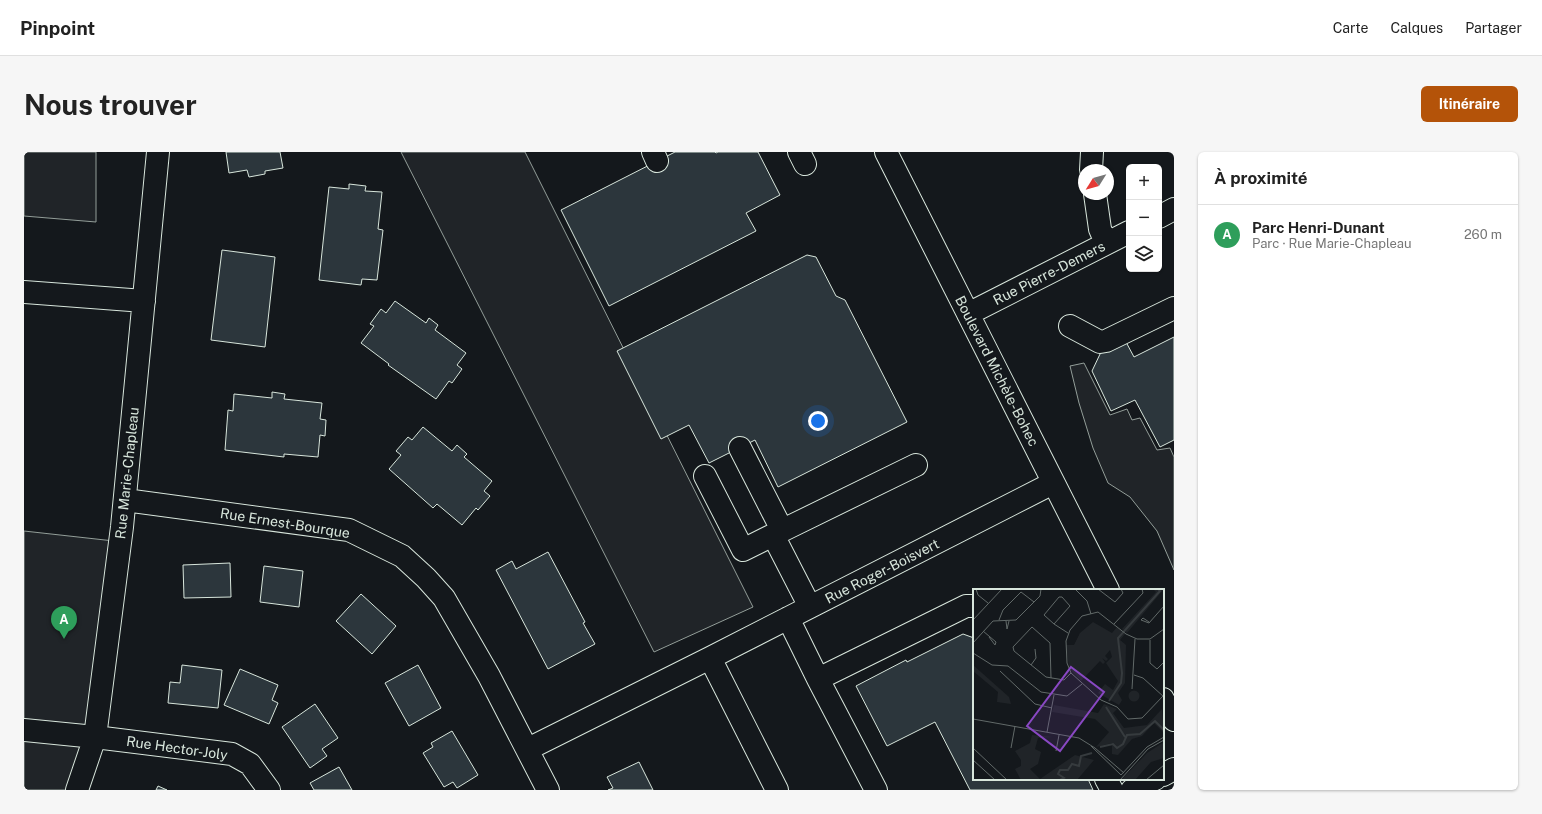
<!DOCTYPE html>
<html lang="fr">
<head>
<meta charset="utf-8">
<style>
  :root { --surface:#fff; --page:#f6f6f6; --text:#222; --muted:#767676; --line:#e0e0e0; --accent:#b45309 }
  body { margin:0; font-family:"Public Sans",sans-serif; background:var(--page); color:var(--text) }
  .controls { position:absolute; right:12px; top:12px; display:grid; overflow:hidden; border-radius:6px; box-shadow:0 1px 3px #0004 }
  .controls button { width:36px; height:36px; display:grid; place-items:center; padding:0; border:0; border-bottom:1px solid var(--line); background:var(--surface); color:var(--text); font:20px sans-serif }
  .compass { position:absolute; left:1054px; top:12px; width:36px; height:36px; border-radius:50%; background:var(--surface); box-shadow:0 1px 3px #0004; rotate:233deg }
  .you { position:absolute; left:794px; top:269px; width:14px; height:14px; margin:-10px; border:3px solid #fff; border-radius:50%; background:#1a73e8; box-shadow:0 0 0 6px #1a73e833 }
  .badge { display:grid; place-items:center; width:26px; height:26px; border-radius:50%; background:var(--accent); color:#fff; font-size:13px; font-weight:700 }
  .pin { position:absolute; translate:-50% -33px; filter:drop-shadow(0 1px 2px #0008) }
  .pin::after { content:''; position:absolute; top:21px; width:14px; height:12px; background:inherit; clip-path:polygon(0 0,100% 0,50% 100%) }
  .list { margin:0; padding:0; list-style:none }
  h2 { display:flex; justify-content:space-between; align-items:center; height:52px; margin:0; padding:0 16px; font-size:17px }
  h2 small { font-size:13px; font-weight:400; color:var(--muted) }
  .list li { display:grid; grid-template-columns:26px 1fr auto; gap:12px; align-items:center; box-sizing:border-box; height:60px; padding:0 16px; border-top:1px solid var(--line) }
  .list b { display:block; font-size:15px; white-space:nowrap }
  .list p { margin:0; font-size:13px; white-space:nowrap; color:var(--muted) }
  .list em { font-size:13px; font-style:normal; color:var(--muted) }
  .icon { flex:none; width:22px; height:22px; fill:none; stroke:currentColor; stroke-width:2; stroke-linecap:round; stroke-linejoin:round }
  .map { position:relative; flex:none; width:1150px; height:638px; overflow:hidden; border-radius:6px }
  header { display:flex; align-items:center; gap:24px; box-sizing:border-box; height:56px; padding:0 20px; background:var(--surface); border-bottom:1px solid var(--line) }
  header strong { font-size:19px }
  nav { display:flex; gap:22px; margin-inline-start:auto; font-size:14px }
  .intro { display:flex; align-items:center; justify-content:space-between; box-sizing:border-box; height:96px; padding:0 24px }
  h1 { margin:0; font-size:28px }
  .button { padding:10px 18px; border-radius:6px; background:var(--accent); color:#fff; font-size:14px; font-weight:700 }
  main { display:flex; gap:24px; padding:0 24px }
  aside { flex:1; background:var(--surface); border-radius:6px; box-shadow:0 1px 3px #0004 }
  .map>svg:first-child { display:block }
  .green { fill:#202428; stroke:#939e99 }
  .building { fill:#2c363c; stroke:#d8e6dc }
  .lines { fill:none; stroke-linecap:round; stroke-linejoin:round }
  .minor-casing { stroke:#d8e6dc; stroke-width:24 }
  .minor { stroke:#14181c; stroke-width:22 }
  .labels { text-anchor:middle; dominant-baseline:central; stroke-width:3; stroke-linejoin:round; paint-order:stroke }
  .street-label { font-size:14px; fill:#d8e6dc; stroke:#14181c }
  .inset-river { fill:none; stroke:#363b3e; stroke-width:2 }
  .inset-road { fill:none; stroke:#626a69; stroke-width:1 }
  .view { fill:#8948c3; fill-opacity:0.15; stroke:#8948c3; stroke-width:2 }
  .inset-edge { fill:none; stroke:#d8e6dc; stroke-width:2 }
</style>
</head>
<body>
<header>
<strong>Pinpoint</strong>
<nav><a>Carte</a><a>Calques</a><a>Partager</a></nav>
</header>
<div class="intro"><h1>Nous trouver</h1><a class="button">Itinéraire</a></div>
<main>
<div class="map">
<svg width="1150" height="638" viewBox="0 0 1150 638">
  <rect width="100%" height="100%" fill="#14181c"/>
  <path class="green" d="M 0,0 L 72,0 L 72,70 L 0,64 Z
    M 377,0 L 501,0 L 729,455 L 630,500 Z
    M 1060,211 L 1086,263 L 1103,257 L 1108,268 L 1116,266 L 1133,298 L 1146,296 L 1150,305 L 1150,418 L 1133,379 L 1106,345 L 1084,331 L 1069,296 L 1055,251 L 1046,214 Z
    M 0,379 L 90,389 L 68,584 L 50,638 L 0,638 Z"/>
  <path class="building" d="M 202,0 L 256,0 L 259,16 L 241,19 L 241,22 L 225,25 L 223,18 L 205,21 Z
    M 651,0 L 691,0 L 692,1 L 694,0 L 734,0 L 756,43 L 722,61 L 732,79 L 585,154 L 537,58 Z
    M 325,32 L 342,34 L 341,39 L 358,40 L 354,77 L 359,78 L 353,128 L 338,127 L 337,133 L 295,128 L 305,35 L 325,37 Z
    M 198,98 L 251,105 L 241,195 L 187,188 Z
    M 783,103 L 792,105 L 812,144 L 821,148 L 883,270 L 754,335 L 731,288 L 685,311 L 665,273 L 637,287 L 593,199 Z
    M 371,149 L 402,171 L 405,166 L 414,173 L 411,178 L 442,201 L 433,213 L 438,217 L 428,231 L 425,229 L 412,247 L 364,213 L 365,212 L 337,191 L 350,174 L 346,172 L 357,157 L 362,161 Z
    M 1150,185 L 1150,288 L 1136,295 L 1111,248 L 1087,259 L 1068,219 L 1077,200 L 1102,190 L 1110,205 Z
    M 248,240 L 261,242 L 260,247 L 298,251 L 296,267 L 302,268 L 301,284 L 296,283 L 294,305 L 260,302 L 260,305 L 201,298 L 204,258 L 209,259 L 210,242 L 248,246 Z
    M 399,275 L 428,299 L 433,293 L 443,302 L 440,305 L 468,329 L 460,339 L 466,344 L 454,358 L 452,356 L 438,373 L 413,352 L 409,356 L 365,317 L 377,303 L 372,299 L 384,285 L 388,288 Z
    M 524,400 L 561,470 L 559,471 L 571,492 L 524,517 L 472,418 L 488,409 L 492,417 Z
    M 206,411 L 207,445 L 160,446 L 159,413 Z
    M 240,414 L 279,419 L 275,455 L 236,450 Z
    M 337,442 L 372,474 L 348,502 L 312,469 Z
    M 939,482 L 950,486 L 950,627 L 1064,627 L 1069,638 L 946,638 L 911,570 L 863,594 L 832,534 L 882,508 L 883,510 Z
    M 158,513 L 198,518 L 194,556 L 144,551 L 146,530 L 156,531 Z
    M 394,513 L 417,556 L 385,574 L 361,531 Z
    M 216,517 L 254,533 L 248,548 L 254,551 L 245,572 L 200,553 Z
    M 291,552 L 314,586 L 298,597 L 303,604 L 286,616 L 258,575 Z
    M 428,579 L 454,623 L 433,636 L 429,630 L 420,635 L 399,601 L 409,595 L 407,591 Z
    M 615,610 L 629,638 L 584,638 L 589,636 L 583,625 Z
    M 315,615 L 328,638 L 290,638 L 286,631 Z
    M 134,634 L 143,638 L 132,638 Z"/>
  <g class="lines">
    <g class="minor-casing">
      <path id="minor" d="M 629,0 L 633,9
        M 775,0 L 781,12
        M 862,0 L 1084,438
        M 1067,18 L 1068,0
        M 1071,42 L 1076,77 L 1082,91
        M 1135,65 L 1150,57
        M 0,140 L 120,149
        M 944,162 L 1105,80
        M 1046,174 L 1076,190 L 1082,189 L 1150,156
        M 716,296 L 758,378
        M 681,324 L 719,398 L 749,383
        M 101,348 L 325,378 L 378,404 L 402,426 L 420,446 L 465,524 L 524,638
        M 786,455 L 749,383 L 892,313
        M 764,466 L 794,527 L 942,454 L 950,454
        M 686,506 L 753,638
        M 794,527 L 852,638
        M 1139,547 L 1150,568
        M 0,578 L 71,585 L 208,602 L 226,612 L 245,638
        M 504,597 L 686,506 L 1029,331
        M 1139,623 L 1150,617
        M 1082,627 L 1088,638
        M 53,638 L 71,585 L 98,375 L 134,0
        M 1108,638 L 1131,627"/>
    </g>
    <use href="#minor" class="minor"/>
  </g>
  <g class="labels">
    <g class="street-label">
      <text transform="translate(1025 121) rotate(-27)">Rue Pierre-Demers</text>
      <text transform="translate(973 219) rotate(63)">Boulevard Michèle-Bohec</text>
      <text transform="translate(103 321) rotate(-84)">Rue Marie-Chapleau</text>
      <text transform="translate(261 371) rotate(9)">Rue Ernest-Bourque</text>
      <text transform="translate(858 419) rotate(-27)">Rue Roger-Boisvert</text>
      <text transform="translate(153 596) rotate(8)">Rue Hector-Joly</text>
    </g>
  </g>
  <g transform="translate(949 437)">
    <rect width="191" height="191" fill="#14181c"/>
    <path d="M 180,0 L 190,1 L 154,44 L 149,40 L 183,3 ZM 120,33 L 139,44 L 144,38 L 152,45 L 147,51 L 153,56 L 152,94 L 145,104 L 149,111 L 146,116 L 125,104 L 132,95 L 140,101 L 145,92 L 133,74 L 139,68 L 137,61 L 132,67 L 135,70 L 133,72 L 129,69 L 132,73 L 130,75 L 127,72 L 108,92 L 96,79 L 93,56 L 101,56 L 107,44 ZM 0,76 L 36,108 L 38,115 L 24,113 L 25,103 L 0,82 ZM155.5 107a5.5 5.5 0 1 1 11 0a5.5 5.5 0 1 1-11 0ZM 131,115 L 144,120 L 140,124 L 151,139 L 174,136 L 189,120 L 191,144 L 181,134 L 169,147 L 159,150 L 145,166 L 139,165 L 139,154 L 123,158 L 136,143 L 122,130 L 79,123 L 81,116 L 125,124 ZM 59,146 L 80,148 L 65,149 L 62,160 L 68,163 L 65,175 L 57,180 L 67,190 L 102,166 L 121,171 L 104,191 L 48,191 L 42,180 L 48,177 L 48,171 L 42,162 L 57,154 ZM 191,153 L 191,169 L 178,173 L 162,191 L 148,191 L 174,164 Z" fill="#202428"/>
    <path class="inset-river" d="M 136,112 L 148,94 L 149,84 L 145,49 L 187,2 L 185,0M 133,118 L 152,148M 127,158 L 140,155 L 144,159 L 150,155 L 154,146 L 167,145 L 182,132 L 191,141M 87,191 L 91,189 L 85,185 L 87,181 L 95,181 L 99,175 L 106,177 L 108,167 L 119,164"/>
    <path class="inset-road" d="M 3,0 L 5,6 L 15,14M 102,0 L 114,12 L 118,25M 125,0 L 142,13 L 150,4 L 148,0M 0,31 L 29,0M 26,31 L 30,21 L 48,3 L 61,13M 33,32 L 34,40 L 36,32M 176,33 L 170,29 L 168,31 L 176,34 L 191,17M 81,35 L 97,17 L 89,8 L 86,8 L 71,26 L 81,35 L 95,44M 141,35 L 170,4 L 169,0M 10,42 L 23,53 L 22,56 L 16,48M 177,51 L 177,74 L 184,80 L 191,73M 0,54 L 20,32 L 43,31 L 67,7 L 68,0M 0,64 L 19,76 L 35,77 L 68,103 L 94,107 L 109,95M 58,76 L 63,69 L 62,60M 27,82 L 62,115 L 79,119M 161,86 L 170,89 L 191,108M 78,89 L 77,54 L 59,38 L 40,58 L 41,62 L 73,88 L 91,91 L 98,84M 159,100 L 162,50M 190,107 L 169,129 L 155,130 L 144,118 L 128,111 L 98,84 L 94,74 L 93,52 L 97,41 L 109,27 L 125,23 L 153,45 L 164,50 L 177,50 L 191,40M 0,130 L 106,149 L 122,159 L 151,184M 74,143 L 81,106M 118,157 L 148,186M 0,159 L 34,191M 38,159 L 42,137M 83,162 L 86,146M 0,171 L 22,191M 148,186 L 174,158 L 191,148M 147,191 L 175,160 L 191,151M 173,191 L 191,176"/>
    <path class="view" d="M 98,78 L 131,103 L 87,162 L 54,137 Z"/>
    <rect width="191" height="191" class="inset-edge"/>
  </g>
</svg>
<div class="controls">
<button>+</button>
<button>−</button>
<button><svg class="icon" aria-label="layers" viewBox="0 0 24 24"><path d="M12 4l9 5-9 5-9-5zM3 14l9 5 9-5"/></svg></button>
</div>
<svg class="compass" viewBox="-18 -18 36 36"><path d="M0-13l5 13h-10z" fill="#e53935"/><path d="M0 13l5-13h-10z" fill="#767676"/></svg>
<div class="you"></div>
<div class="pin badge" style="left:40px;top:487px;background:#2e9e5b">A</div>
</div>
<aside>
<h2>À proximité<small></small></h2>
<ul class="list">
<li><span class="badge" style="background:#2e9e5b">A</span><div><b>Parc Henri-Dunant</b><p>Parc · Rue Marie-Chapleau</p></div><em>260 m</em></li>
</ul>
</aside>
</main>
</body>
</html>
